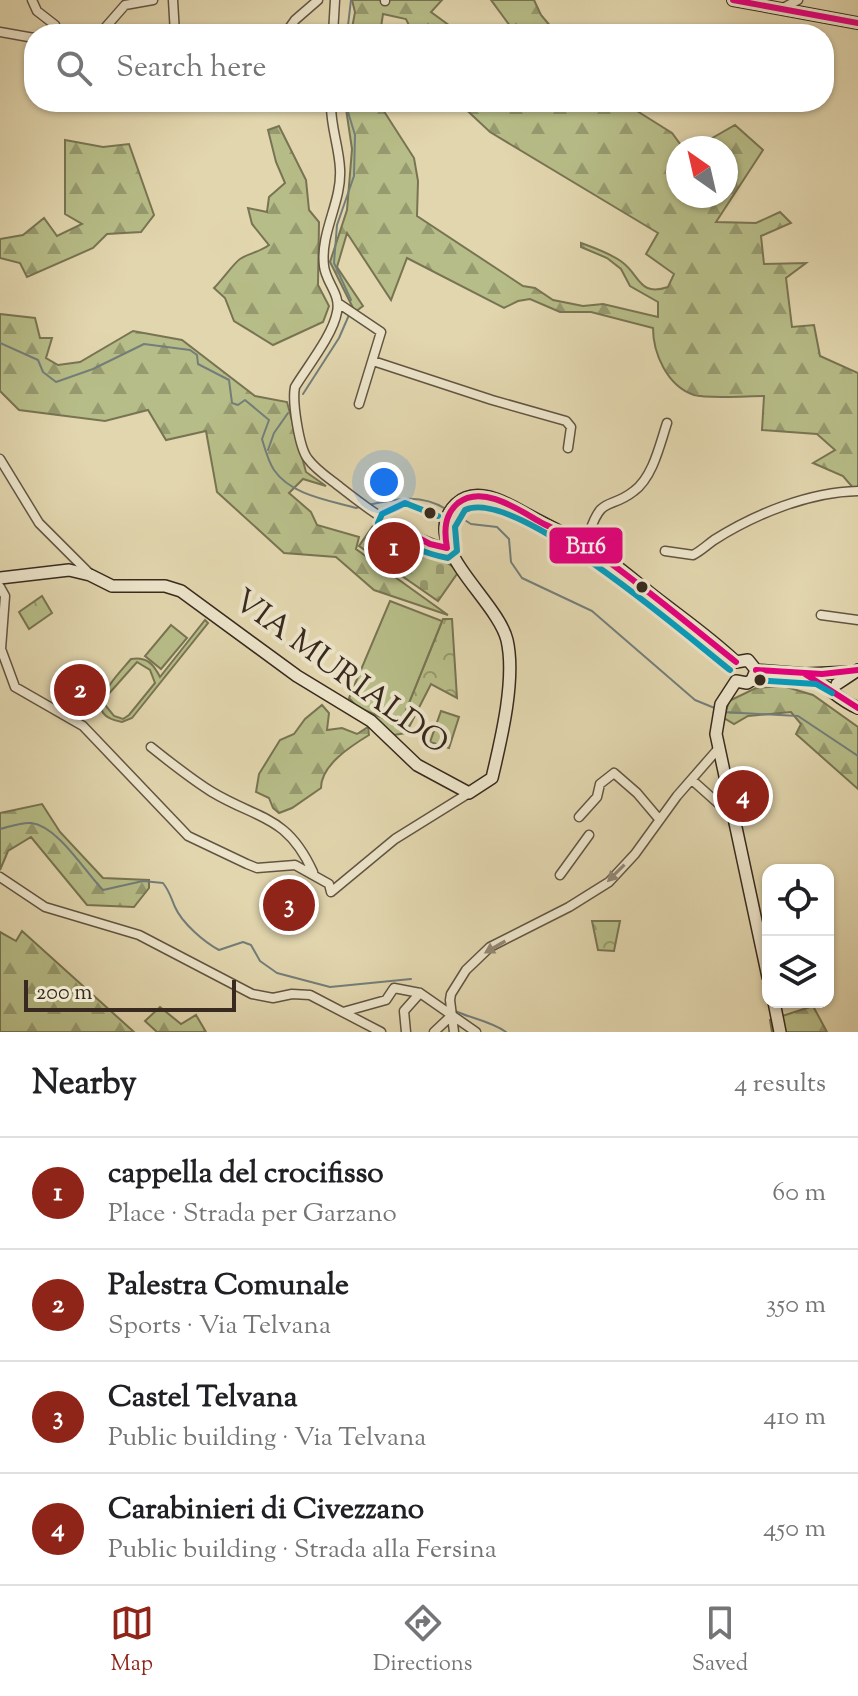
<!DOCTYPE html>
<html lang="en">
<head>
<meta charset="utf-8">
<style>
  :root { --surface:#fff; --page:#f6f6f6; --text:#202124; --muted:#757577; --line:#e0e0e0; --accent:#8f2418 }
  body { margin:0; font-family:"Sorts Mill Goudy",serif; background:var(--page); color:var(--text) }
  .controls { position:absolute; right:24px; bottom:24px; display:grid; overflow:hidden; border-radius:16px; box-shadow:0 2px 6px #0004 }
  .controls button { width:72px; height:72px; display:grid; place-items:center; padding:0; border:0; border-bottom:2px solid var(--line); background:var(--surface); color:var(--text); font:40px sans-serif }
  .compass { position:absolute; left:666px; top:136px; width:72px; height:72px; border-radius:50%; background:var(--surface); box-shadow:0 2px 6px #0004; rotate:326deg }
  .scale { position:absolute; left:24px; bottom:20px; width:212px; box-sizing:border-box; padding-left:8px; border:4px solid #382a1e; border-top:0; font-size:22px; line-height:28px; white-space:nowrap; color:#382a1e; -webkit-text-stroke:6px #ece4ca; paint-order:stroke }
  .you { position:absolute; left:384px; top:482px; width:28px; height:28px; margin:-20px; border:6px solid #fff; border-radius:50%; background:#1a73e8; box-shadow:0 0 0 12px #1a73e833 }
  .badge { display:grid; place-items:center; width:52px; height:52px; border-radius:50%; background:var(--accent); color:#fff; font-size:26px; font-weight:700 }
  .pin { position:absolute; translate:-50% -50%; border:4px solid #fff; box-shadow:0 2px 8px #0006 }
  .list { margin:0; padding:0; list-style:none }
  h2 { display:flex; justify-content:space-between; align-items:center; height:104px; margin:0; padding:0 32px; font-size:34px }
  h2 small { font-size:26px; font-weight:400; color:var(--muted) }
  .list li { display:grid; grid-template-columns:52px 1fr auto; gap:24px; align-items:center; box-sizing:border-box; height:112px; padding:0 32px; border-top:2px solid var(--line) }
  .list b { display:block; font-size:30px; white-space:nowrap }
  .list p { margin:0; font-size:26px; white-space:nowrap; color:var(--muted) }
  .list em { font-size:26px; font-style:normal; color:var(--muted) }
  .icon { flex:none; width:44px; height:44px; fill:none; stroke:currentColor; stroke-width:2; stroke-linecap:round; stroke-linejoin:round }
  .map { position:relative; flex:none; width:858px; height:1032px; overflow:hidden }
  .search { position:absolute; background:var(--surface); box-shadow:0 2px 6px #0004; left:24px; right:24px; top:24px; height:88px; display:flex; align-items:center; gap:20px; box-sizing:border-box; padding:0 28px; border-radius:32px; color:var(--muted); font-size:30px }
  .sheet { height:552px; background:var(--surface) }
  nav { display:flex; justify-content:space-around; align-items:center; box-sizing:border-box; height:112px; border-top:2px solid var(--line); background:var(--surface); font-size:22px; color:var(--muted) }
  nav a { display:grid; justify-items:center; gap:4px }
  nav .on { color:var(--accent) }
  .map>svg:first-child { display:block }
  .forest { fill:url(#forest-firs); stroke:#787453; stroke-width:2 }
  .cemetery { fill:url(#cemetery-stones); stroke:#787453; stroke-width:2 }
  .park { fill:url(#park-crowns); stroke:#787453; stroke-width:2 }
  .garden { fill:#b7bd88; stroke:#787453; stroke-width:2; fill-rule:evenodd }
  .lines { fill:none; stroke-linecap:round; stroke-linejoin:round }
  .stream { stroke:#737e7a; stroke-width:2 }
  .street-casing { stroke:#625542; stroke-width:11 }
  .secondary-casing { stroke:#382a1e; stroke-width:14 }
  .street { stroke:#ece4ca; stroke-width:8 }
  .secondary { stroke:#ece4ca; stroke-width:11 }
  .bus-1-casing { stroke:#ece4ca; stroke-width:12 }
  .bus-2-casing { stroke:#ece4ca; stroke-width:12 }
  .bus-1 { stroke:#e5007d; stroke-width:6 }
  .bus-2 { stroke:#069cbc; stroke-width:6 }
  .oneway { fill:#928774 }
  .bus-dot { fill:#382a1e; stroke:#ece4ca; stroke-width:3 }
  .labels { text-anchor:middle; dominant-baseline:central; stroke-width:8; stroke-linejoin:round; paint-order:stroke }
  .street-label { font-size:32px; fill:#382a1e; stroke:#ece4ca }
  .line-badge { stroke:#ece4ca; stroke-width:3 }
  .badge-label { font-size:22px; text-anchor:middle; font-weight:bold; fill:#fff }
</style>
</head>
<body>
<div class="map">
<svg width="858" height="1032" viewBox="0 0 858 1032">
  <defs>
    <pattern id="forest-firs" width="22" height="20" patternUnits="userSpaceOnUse" patternTransform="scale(2)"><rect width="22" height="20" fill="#b7bd88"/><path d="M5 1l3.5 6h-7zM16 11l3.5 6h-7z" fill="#969a6f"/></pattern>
    <pattern id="cemetery-stones" width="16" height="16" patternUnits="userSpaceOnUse" patternTransform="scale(2)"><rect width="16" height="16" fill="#b7bd88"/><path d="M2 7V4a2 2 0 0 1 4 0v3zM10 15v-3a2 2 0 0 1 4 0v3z" fill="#969a6f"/></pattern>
    <pattern id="park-crowns" width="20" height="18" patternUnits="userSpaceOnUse" patternTransform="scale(2)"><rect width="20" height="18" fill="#b7bd88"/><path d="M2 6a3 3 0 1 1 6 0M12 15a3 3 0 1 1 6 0" fill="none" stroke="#969a6f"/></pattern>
  </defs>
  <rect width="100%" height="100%" fill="#e2d6ae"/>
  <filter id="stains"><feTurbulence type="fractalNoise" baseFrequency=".0025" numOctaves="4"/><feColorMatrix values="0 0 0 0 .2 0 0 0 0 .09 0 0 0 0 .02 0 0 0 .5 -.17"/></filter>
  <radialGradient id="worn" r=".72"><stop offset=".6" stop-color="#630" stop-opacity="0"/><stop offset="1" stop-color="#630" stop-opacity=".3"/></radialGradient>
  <path class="forest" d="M 352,0 L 442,0 L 431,12 L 461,34 L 413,34 L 406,19 L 383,14 L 380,34 L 351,34 L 355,12 Z
    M 491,0 L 534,0 L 541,15 L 557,34 L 516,34 Z
    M 345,102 L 378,102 L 414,158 L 418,181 L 417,216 L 523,286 L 535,288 L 553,300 L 583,306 L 603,304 L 658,317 L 658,302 L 630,286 L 621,269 L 607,258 L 581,247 L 581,243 C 594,248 610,253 622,262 C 640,275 639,297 668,287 L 674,274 L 646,254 L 658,233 L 490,132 L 458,102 L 642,102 L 637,111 L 672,133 L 683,148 L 678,148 L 678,196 L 726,196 L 726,148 L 695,148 L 735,125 L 763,150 L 716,222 L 756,223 L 780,212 L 791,223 L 761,236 L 764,264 L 806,263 L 786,278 L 792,327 L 814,325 L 820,356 L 858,373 L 858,488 L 854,489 L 843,476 L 813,463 L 835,450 L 817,434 L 762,430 L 764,396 C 747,396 708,399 694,395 C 667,386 653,353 653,328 L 591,312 L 560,312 L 530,299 L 518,301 L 504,308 L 407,258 L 391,300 L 347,233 L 337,267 L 363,306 L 355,312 L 330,262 L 347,210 L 352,149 Z
    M 279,126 L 306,180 L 309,210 L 319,222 L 318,285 L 329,306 L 323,322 L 273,345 L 234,321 L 225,298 L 214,288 C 222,280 234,263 240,259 C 249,253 260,252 269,245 L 252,224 L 248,208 L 267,212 L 269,197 L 285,183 L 276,162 L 268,130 Z
    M 65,140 L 103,147 L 129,144 L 154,215 L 141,232 L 107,234 L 93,248 L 27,277 L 20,263 L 0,258 L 0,239 L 23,235 L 44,218 L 57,236 L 82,224 L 65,214 Z
    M 0,314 L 35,318 L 40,338 L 52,338 L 46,358 L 58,365 L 80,362 L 133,331 L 182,340 L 255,396 L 287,402 L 306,472 L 326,486 L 303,479 L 289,493 L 311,512 L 317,525 L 359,537 L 356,549 L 448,615 L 374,590 L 336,557 L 284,553 L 217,492 L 206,431 L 166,440 L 148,410 L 105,421 L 19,410 L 0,391 Z
    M 783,686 L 813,695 L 858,727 L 858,789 L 796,734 L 801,724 L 791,712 L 748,716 L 734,724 L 724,718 L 729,701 L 756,688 Z
    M 322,705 L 329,713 L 327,730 L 342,728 L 357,734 L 368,727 L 369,735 C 351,746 321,765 321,788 L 292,808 L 279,813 L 273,808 L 269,798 L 256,792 L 259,774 L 280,740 L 294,734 L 305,719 Z
    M 42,804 L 60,832 L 103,878 L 149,880 L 149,888 L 134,907 L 87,905 L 31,837 L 8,851 L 0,870 L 0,813 Z
    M 22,931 L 134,1032 L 0,1032 L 0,932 L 16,941 Z
    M 813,1006 L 827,1032 L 772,1032 L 770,1020 Z
    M 160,1007 L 181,1024 L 196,1015 L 206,1032 L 157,1032 L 145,1021 Z"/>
  <path class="cemetery" d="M 377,520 L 401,537 L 404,533 L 459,571 L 438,601 L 359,546 Z"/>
  <path class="park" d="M 42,596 L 52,613 L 29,629 L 19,612 Z
    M 443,619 L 452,619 L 457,698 L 431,684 L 406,733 L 394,735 L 357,707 L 400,725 Z
    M 592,921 L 620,921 L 614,951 L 598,950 Z"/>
  <path class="garden" d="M 390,601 L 442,621 L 400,725 L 357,707 L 349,698 Z
    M 205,620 L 208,623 L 132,718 L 122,722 C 76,714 117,676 131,659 C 147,656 154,665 160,677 ZM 137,662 L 150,670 L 155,683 L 129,715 L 123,719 L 114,716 L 105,705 L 105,698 Z
    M 171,625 L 187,638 L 161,669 L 145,656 Z
    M 441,711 L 459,717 L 449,748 L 430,742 Z"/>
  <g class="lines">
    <path class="stream" d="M 347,34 L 351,0
      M 345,102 L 355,135 L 354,176 L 337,225 L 334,263 L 351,300
      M 0,343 L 38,360 L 43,372 L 56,382 L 93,369 L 144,344 L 190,350 L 197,355 L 198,364 L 229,380 L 232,403 L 238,405 L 245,400 L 269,420 L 262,439 C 265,449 268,461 274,470 C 291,495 328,500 356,508 L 362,506
      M 303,394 L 339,338 L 349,315
      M 268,450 L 274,433 L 288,413
      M 368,505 C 397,499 420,493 446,509
      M 455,514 L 471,524 L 497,527 L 509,539 L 511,562 L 522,578 L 592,611 L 695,700 L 717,709
      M 723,712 L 798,716 L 858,756
      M 0,829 C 9,827 21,822 31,823 C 58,826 85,872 103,890 L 143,881 L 163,883 C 170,892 171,898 175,907 C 182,923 204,942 219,950 L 243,942 L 251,945 L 260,961 L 277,973 L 330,987 L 411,979
      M 455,1011 C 473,1019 490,1021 506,1032"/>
    <g class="street-casing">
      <path id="street" d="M 32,0 L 37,11 L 55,25 L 52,34
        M 173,0 L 175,34
        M 385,0 L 385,1
        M 783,8 L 798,0
        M 0,32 L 34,38
        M 96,34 L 104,29 L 125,5 L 153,0
        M 285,34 L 295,20 L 318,0
        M 333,34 L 335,0
        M 331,102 C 330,125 339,146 340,169 C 342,202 320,232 324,266 C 326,283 341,294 337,312 C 333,335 307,367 295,387 C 292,401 299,448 308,459 C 316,470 330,479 340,487 C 373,513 406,537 447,548
        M 338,303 L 381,332 L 359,404
        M 373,361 L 492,400 L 566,421 L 571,427 L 568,448
        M 0,459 L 39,523 L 90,574
        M 665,551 L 693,555 C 701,551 707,545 714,540 C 755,514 809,492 858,491
        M 610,560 L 610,555 L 595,542 L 590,531 C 602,495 610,510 634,491 C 653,477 660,444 667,423
        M 0,587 L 5,596 L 1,649 L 15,687 L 83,726 L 188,836 L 247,864 L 257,868 L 295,865 L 329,884 L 331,892 L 395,839 L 469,793
        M 821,615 L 858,620
        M 151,747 C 171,763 191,779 212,792 C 259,820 287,815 313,872
        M 692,780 L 720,805 L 730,807
        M 579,817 L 597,797 L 600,784 L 614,773 L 637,793 L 659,819
        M 560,875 L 589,835
        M 0,877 L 45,907 L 139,935 L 252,994 L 273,998 L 292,994 L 310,995 L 381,1032
        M 343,1012 L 386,1000 L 394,988 L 420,993 L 476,1032
        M 406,1032 L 404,1011 L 420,993
        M 434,1032 L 451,1016
        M 454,1032 L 450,1000 L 451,994 L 466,970 L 490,947 L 569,907 L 609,882 L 635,854 L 677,796 L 718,749"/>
    </g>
    <g class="secondary-casing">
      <path id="secondary" d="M 733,0 L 858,23
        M 0,578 L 69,570 L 90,575 L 112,586 L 165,586 L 181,591 L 297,676 L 371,721 L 417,765 L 469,793 L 492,778 C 501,740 516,679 507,640 C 497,599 416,543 456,504 C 477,484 508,504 528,515 C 548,526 568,535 587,546 C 612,560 633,580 655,597 C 682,618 711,638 736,662
        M 736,662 L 748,660 L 756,670
        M 756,670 L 805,674 L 851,672
        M 805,674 C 825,683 838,700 858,708
        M 736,681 L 721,704 L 716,734 L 768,977
        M 736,681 L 747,683 L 752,680 L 756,670
        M 837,684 L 858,670
        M 774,1002 L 780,1032"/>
    </g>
    <use href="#street" class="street"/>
    <use href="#secondary" class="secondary"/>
    <g class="bus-1-casing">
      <path id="bus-1" d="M 733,0 L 858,23
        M 388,522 L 430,544 L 447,548
        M 447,548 C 444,531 444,515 458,503 C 483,484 519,510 542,523 C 558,531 576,538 591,549 C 641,584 688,624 736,662
        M 756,670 L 822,674 L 858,670
        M 805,674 L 858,708"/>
    </g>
    <g class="bus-2-casing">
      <path id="bus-2" d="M 438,516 L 405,503 L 382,514 L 378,523 C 385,539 430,555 448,558 L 457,551 L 455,527 L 465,510 C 515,486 688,637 730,670
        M 755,680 L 816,684 L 832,693"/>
    </g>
    <use href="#bus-1" class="bus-1"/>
    <use href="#bus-2" class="bus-2"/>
  </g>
  <defs><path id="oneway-solid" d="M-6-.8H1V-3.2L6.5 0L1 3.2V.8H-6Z" transform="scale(2)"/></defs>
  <g class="oneway">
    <use href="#oneway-solid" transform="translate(616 873) rotate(135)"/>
    <use href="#oneway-solid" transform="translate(495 947) rotate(150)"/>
  </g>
  <g class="bus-dot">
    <circle cx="430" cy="513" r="7"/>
    <circle cx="642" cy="587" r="7"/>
    <circle cx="760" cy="680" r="7"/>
  </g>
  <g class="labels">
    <g class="street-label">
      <text transform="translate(340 673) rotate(36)">VIA MURIALDO</text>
    </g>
  </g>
  <rect class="line-badge" x="548" y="526" width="76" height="39" rx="8" fill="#e5007d"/>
  <g class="badge-label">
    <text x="586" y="553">B116</text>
  </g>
  <rect width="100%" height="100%" filter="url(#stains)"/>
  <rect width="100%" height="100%" fill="url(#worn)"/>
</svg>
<div class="controls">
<button><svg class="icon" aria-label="locate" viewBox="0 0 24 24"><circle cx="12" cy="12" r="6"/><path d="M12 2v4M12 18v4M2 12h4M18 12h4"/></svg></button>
<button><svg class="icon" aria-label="layers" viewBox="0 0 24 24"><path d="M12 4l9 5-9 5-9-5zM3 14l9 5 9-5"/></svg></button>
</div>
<svg class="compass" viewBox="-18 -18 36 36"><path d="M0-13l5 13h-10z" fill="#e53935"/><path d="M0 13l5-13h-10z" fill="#757577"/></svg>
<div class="scale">200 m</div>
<div class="you"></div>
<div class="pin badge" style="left:394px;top:548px">1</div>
<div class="pin badge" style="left:80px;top:690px">2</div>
<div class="pin badge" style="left:289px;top:905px">3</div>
<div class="pin badge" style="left:743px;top:796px">4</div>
<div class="search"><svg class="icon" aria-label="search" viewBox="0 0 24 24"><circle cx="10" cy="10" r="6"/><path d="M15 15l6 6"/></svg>Search here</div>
</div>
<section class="sheet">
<h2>Nearby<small>4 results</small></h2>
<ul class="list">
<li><span class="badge">1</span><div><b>cappella del crocifisso</b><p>Place · Strada per Garzano</p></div><em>60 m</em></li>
<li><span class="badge">2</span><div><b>Palestra Comunale</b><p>Sports · Via Telvana</p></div><em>350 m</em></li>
<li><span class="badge">3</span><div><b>Castel Telvana</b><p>Public building · Via Telvana</p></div><em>410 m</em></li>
<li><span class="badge">4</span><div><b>Carabinieri di Civezzano</b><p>Public building · Strada alla Fersina</p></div><em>450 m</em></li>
</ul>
</section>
<nav>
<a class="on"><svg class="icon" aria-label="map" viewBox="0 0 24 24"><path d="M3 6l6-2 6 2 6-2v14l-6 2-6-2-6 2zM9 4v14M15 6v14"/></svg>Map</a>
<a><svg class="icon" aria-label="directions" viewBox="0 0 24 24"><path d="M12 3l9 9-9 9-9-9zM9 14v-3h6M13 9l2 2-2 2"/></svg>Directions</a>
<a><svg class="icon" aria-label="saved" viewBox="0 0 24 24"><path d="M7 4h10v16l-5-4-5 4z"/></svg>Saved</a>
</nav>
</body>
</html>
